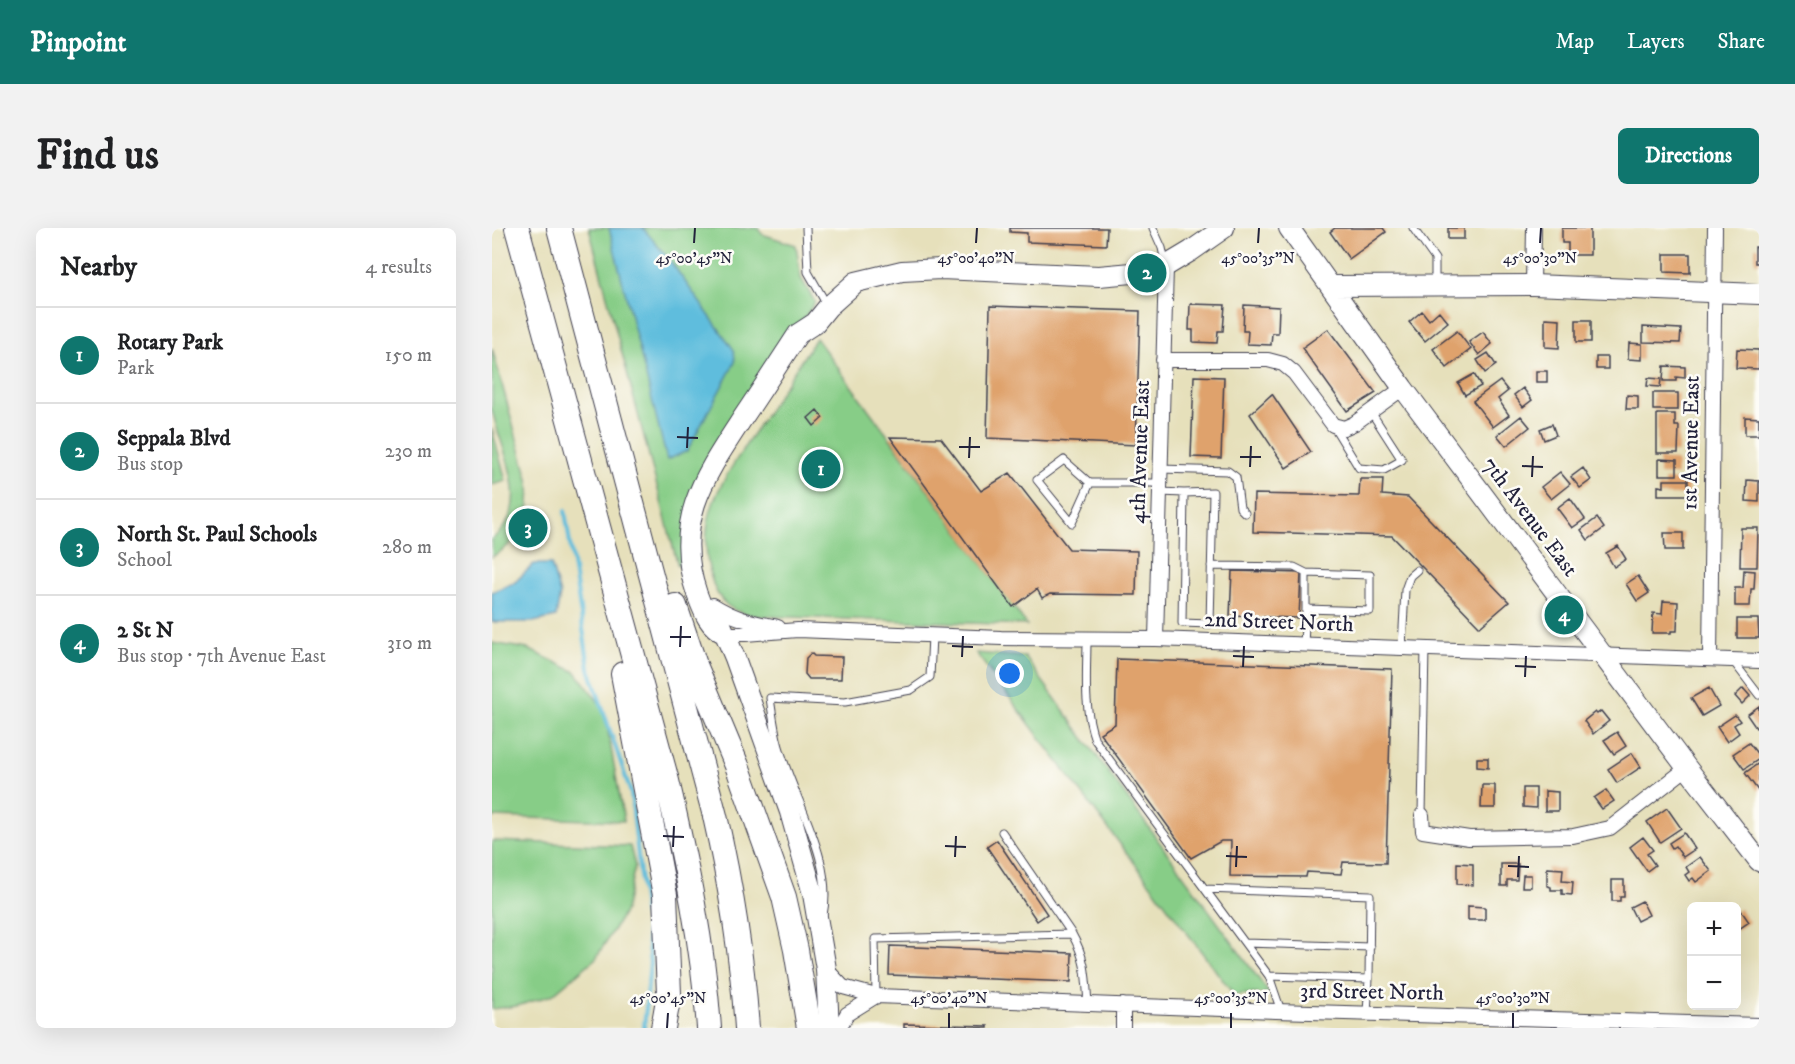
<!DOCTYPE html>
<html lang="en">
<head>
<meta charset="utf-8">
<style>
  :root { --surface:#fff; --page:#f2f2f2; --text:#202124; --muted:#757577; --line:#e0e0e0; --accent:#0f766e }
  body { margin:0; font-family:"IM FELL DW Pica",serif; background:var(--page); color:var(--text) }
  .controls { position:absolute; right:18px; bottom:18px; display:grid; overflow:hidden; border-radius:9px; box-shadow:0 6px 24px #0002 }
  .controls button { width:54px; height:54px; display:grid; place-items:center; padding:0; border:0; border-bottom:2px solid var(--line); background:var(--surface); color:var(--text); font:30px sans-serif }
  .you { position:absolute; left:518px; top:446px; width:21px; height:21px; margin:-15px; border:4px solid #fff; border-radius:50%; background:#1a73e8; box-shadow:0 0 0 9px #1a73e833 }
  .badge { display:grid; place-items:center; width:39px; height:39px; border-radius:50%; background:var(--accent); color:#fff; font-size:20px; font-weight:700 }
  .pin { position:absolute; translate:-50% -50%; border:3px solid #fff; box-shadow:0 2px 6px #0006 }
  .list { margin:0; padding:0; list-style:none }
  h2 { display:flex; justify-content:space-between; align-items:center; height:78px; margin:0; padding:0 24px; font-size:26px }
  h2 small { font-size:20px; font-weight:400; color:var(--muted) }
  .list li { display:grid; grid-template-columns:39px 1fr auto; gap:18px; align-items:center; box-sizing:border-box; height:96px; padding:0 24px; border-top:2px solid var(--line) }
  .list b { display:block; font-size:22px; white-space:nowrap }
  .list p { margin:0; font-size:20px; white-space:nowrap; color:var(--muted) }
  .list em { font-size:20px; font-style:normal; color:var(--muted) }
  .map { position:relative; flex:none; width:1267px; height:800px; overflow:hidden; border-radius:9px }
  header { display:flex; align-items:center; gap:36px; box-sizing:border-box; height:84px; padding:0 30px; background:var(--accent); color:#fff }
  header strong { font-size:28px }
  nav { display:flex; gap:33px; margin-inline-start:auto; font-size:21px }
  .intro { display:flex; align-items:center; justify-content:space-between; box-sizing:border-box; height:144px; padding:0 36px }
  h1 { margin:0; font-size:42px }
  .button { padding:15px 27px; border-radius:9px; background:var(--accent); color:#fff; font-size:21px; font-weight:700 }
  main { display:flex; gap:36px; padding:0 36px }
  aside { flex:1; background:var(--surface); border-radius:9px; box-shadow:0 6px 24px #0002 }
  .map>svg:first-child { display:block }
  .green { fill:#87cd87; stroke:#547861; stroke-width:1.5 }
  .water { fill:#5fbddd; stroke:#40708c; stroke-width:1.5 }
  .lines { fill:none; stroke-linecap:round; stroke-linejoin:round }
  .stream { stroke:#5fbddd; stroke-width:4 }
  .building { fill:#dfa26c }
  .lane-casing { stroke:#3f3e4e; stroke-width:9 }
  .street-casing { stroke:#3f3e4e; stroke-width:16 }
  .secondary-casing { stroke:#3f3e4e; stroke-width:22 }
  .highway-casing { stroke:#3f3e4e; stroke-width:26 }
  .lane { stroke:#fff; stroke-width:7 }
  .street { stroke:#fff; stroke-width:14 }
  .secondary { stroke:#fff; stroke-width:20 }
  .highway { stroke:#fff; stroke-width:24 }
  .ticks { fill:none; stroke:#22223b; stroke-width:2 }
  .labels { text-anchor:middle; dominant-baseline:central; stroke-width:5; stroke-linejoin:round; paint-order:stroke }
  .street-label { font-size:22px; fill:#22223b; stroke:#fdfcf7 }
  .ticks-label { font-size:15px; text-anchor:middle; fill:#22223b; stroke:#fdfcf7; stroke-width:5; stroke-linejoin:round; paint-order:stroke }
</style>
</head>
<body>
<header>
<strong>Pinpoint</strong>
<nav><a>Map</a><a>Layers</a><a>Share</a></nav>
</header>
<div class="intro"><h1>Find us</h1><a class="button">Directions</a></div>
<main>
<aside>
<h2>Nearby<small>4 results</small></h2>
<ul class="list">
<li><span class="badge">1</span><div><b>Rotary Park</b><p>Park</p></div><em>150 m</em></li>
<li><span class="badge">2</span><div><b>Seppala Blvd</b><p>Bus stop</p></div><em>230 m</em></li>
<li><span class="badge">3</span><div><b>North St. Paul Schools</b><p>School</p></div><em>280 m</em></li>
<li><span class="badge">4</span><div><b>2 St N</b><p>Bus stop · 7th Avenue East</p></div><em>310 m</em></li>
</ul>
</aside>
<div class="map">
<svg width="1267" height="800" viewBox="0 0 1267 800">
  <rect width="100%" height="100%" fill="#fdfcf7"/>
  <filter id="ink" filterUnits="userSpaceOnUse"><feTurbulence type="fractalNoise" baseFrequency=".0167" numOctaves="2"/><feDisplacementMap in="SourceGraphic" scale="12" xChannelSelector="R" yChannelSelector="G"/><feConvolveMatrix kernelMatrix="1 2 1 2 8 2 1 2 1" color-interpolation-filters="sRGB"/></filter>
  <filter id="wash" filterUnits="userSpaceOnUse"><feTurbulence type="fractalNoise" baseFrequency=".008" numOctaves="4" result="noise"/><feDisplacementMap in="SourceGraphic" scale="24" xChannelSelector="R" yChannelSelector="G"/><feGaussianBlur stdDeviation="1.35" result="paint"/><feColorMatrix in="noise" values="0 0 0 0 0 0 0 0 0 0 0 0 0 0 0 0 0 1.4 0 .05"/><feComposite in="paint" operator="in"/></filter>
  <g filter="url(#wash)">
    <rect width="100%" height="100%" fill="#e6e0bb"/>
    <path class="green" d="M 97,0 L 266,0 L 270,6 L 304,17 L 309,50 L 323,74 L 216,234 L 193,338 L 186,338 Z
      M 324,110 L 535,397 L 267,388 C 240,385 226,376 219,349 C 212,324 213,297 222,273 C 231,249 248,227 261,206 C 282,174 303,142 324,110 Z
      M 0,120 L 36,251 C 42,284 30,312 0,329 L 0,311 C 44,278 8,223 0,181 C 0,161 0,139 0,120 Z
      M 0,201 L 14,253 L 0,257 Z
      M 0,415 L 36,421 L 84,444 L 112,481 L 132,593 L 0,589 Z
      M 484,425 L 533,429 L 777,765 L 742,767 Z
      M 0,613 L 138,618 L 143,638 L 133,683 L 104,730 L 60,767 L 25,778 L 0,781 Z"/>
    <path class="water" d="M 117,0 L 151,0 L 179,34 L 242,122 L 243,134 L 195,223 L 175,232 Z
      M 42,336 L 59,336 L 68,366 L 64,389 L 41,394 L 0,394 L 0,364 L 23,354 Z"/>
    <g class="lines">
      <path class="stream" d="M 73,283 L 97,440 L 139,565 L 158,735 L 152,800"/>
    </g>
    <g id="blocks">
      <path class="building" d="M 518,0 L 615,0 L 614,17 L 535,14 L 535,5 L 518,4 Z
        M 843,0 L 891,0 L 894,4 L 857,31 L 838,4 Z
        M 956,0 L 972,0 L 972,11 L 956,11 Z
        M 1070,0 L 1098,0 L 1098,27 L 1076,27 L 1076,15 L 1070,15 Z
        M 1263,19 L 1267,19 L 1267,35 L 1263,35 Z
        M 1172,26 L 1198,26 L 1198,45 L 1172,44 Z
        M 698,76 L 733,77 L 731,103 L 726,103 L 725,115 L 701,114 L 701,102 L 697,102 Z
        M 752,77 L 787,79 L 786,105 L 780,105 L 779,117 L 755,116 L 756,103 L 751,103 Z
        M 498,78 L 648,83 L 644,217 L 495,210 Z
        M 930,83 L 937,92 L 947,83 L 956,94 L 933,113 L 917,94 Z
        M 1053,90 L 1068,91 L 1067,120 L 1053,119 Z
        M 1084,92 L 1099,92 L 1099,114 L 1084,114 Z
        M 1151,99 L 1189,101 L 1188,115 L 1151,114 Z
        M 836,101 L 884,165 L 855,183 L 810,120 Z
        M 965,103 L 979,121 L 955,140 L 941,121 Z
        M 991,104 L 1000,116 L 987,127 L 977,114 Z
        M 1137,115 L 1150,116 L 1150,132 L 1136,131 Z
        M 1245,121 L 1267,122 L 1267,141 L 1244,140 Z
        M 996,125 L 1004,137 L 993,145 L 985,132 Z
        M 1104,129 L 1116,129 L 1116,141 L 1104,141 Z
        M 1172,138 L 1193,139 L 1193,150 L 1184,149 L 1184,153 L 1171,153 Z
        M 1044,143 L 1055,143 L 1055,154 L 1044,154 Z
        M 982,146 L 989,158 L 973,167 L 966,155 Z
        M 702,148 L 732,149 L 729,230 L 699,229 Z
        M 1156,150 L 1169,151 L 1168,159 L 1155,158 Z
        M 1008,153 L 1016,163 L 1006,171 L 1017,187 L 1001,199 L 981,173 Z
        M 1031,160 L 1040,172 L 1031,179 L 1022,167 Z
        M 1161,165 L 1186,165 L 1186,182 L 1161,182 Z
        M 780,166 L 819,224 L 794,240 L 758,186 Z
        M 1135,167 L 1146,168 L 1146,181 L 1134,181 Z
        M 325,182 L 331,190 L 322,198 L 316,190 Z
        M 1165,186 L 1183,186 L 1183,198 L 1187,198 L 1186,225 L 1165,225 Z
        M 1029,188 L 1038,199 L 1014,218 L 1005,207 Z
        M 1253,189 L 1267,190 L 1267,207 L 1253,207 Z
        M 1060,196 L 1064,207 L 1052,212 L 1048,201 Z
        M 398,209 L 449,210 L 489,263 L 518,245 L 577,321 L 645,323 L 644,367 L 558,366 L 550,370 L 545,361 L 521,379 Z
        M 1167,231 L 1185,232 L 1185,247 L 1167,247 Z
        M 1091,240 L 1099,252 L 1088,260 L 1079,249 Z
        M 1068,244 L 1078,256 L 1059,271 L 1049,259 Z
        M 868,251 L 891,251 L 890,267 L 916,269 L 1017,374 L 988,399 L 900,308 L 761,304 L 762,266 L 867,268 Z
        M 1172,252 L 1196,252 L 1196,267 L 1166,267 L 1166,258 L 1172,259 Z
        M 1255,252 L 1267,253 L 1267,274 L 1254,273 Z
        M 1078,270 L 1093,291 L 1080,300 L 1065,280 Z
        M 1105,290 L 1112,300 L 1096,312 L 1089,302 Z
        M 1249,300 L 1266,300 L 1265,339 L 1248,339 Z
        M 1172,305 L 1191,305 L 1191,322 L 1173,322 Z
        M 1126,318 L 1134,331 L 1122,339 L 1114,325 Z
        M 1252,342 L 1263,343 L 1262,361 L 1259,361 L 1258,378 L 1243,378 L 1243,360 L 1251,360 Z
        M 740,343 L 809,345 L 807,390 L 738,388 Z
        M 1146,348 L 1157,365 L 1145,373 L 1134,356 Z
        M 1171,373 L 1186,374 L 1185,403 L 1179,403 L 1179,405 L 1160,405 L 1161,385 L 1170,386 Z
        M 1245,391 L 1266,391 L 1267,410 L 1245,410 Z
        M 319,425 L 322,428 L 350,429 L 349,451 L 317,451 L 313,446 L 314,430 Z
        M 625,431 L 900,441 L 894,635 L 851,634 L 849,646 L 815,644 L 814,649 L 738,648 L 739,613 L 729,613 L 699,630 L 608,505 L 623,496 Z
        M 1217,460 L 1227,478 L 1210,488 L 1199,470 Z
        M 1251,460 L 1258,468 L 1250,476 L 1243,468 Z
        M 1267,478 L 1267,498 L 1264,500 L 1255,487 Z
        M 1109,483 L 1117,493 L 1101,506 L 1092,493 L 1103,484 L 1105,486 Z
        M 1243,487 L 1248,493 L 1242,497 L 1247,505 L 1235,514 L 1225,499 Z
        M 1125,504 L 1134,518 L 1122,526 L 1112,512 Z
        M 1257,515 L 1267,528 L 1267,531 L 1252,541 L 1241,526 Z
        M 1140,525 L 1149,539 L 1125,555 L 1116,541 Z
        M 985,530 L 996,530 L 996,540 L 985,539 Z
        M 1267,535 L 1267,564 L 1253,545 Z
        M 990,557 L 1003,557 L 1003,580 L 989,580 Z
        M 1031,560 L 1044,560 L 1044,580 L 1031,579 Z
        M 1114,562 L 1122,573 L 1110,581 L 1102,570 Z
        M 1053,563 L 1066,564 L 1066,583 L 1053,583 Z
        M 1175,580 L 1189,600 L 1168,614 L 1155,594 Z
        M 1192,605 L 1203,621 L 1191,629 L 1183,618 L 1180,620 L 1177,615 Z
        M 1151,609 L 1161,622 L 1155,626 L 1163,637 L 1155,643 L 1138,619 Z
        M 505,612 L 555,686 L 545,693 L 495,619 Z
        M 1208,629 L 1219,643 L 1204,654 L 1201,650 L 1197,653 L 1193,647 L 1197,644 L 1194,639 Z
        M 965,635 L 981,636 L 981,657 L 965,656 Z
        M 1009,636 L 1026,636 L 1025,652 L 1015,652 L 1015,658 L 1009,658 Z
        M 1055,640 L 1071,641 L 1070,653 L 1081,654 L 1080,667 L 1070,666 L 1070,662 L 1059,662 L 1059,659 L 1055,658 Z
        M 1031,647 L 1039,647 L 1039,659 L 1030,659 Z
        M 1120,652 L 1132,652 L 1132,669 L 1128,669 L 1128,673 L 1120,673 Z
        M 1150,673 L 1157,687 L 1145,693 L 1138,679 Z
        M 976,678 L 993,679 L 993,692 L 976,692 Z
        M 1248,681 L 1257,694 L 1244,703 L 1244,683 Z
        M 398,718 L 580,725 L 579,754 L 397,747 Z
        M 412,796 L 496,798 L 496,800 L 412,800 Z"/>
    </g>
  </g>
  <g filter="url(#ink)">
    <use href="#blocks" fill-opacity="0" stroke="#3f3e4e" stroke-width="1.5"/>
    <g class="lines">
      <g class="lane-casing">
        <path id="lane" d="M 314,0 L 316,44 L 335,77
          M 661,0 L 670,20 L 673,34
          M 921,0 L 943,31 L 943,55
          M 842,199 L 867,240 L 892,242 L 910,232 L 879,184
          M 669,241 L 736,243 L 744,249 L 748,280 L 753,285
          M 598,255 L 580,295 L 545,252 L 572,232 L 598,255 L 668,255
          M 668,264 L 692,265
          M 721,264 L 718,396 L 690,395 L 692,265 Z
          M 719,338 L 802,339 L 814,345 L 878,347 L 878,383 L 814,381 L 812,416
          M 814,381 L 814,345
          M 595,411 C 595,444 591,480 603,512 L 777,748 L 789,783
          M 910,419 L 913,362 L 918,348 L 925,342
          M 1241,433 L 1267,467
          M 930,587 L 933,420
          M 510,604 L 580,706 C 594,731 594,748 596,776
          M 713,661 L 878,667 L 877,751
          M 331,687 C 343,630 298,566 285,511 C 282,498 280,484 278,470 L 353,474 L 419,462 L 438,449 L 440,408
          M 753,715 L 878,719
          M 777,748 L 877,751 L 875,785
          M 384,768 L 383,711 L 580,706"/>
      </g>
      <g class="street-casing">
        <path id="street" d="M 1041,57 L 1042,0
          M 671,132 L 776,132 L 791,136 L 802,145 L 841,197 L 852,200 L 863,195 L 911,160
          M 221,377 C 245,392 260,394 286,399
          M 233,406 L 253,406 L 306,402 L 509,410 L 664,411 L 1267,433
          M 664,411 L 674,38
          M 1218,431 L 1223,0
          M 930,587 L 931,603 L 977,610 L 1081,608 L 1118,600 L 1195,540
          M 334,741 L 351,759 L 384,768 L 784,783 L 1267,797
          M 347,800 L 355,786 L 384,768
          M 631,800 L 631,777"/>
      </g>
      <g class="secondary-casing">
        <path id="secondary" d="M 797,0 L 911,160 L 1195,540 L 1267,633
          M 839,58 L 1041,57 L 1267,66
          M 228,394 L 243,430 L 298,584 L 321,666 L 334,741 L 337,800
          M 233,406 C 216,398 211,382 205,366 C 180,294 212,249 250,191 C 269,163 287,135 306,106 L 323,95 L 336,79 L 364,54 L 410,43 L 449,41 L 607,48 L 640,45 L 674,38 L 699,23 L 732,0"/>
      </g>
      <g class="highway-casing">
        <path id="highway" d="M 25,0 L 175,553 C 194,634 211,716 217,800
          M 67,0 L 223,588 C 239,658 250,729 255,800
          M 183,378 L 203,437 L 246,540 L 292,669 L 304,722 L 317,800
          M 131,446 L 173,667 L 177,766 L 171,800"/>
      </g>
      <use href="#lane" class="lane"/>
      <use href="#street" class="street"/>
      <use href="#secondary" class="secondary"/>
      <use href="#highway" class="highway"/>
    </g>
  </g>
  <path class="ticks" d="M 202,15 L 203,0M 484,15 L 485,0M 766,15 L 767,0M 1048,15 L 1049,0M 185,209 L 206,210M 467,219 L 488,219M 195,220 L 196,199M 748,229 L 769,229M 477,230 L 478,209M 1030,238 L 1051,239M 758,239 L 759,218M 1040,249 L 1041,228M 178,409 L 199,409M 460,418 L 481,419M 188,419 L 189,398M 741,428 L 762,429M 470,429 L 471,408M 1023,438 L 1044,439M 751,439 L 752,418M 1033,449 L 1034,428M 171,608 L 192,609M 453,618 L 474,619M 181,619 L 182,598M 734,628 L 755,629M 463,629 L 464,608M 1016,638 L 1037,639M 744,639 L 745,618M 1026,649 L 1027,628M 175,800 L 176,785M 457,800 L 457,785M 739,800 L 739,785M 1021,800 L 1021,785"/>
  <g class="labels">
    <g class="street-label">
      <text transform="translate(1199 215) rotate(-89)">1st Avenue East</text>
      <text transform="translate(648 224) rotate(-88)">4th Avenue East</text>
      <text transform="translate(1038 289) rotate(53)">7th Avenue East</text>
      <text transform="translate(787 394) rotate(2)">2nd Street North</text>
      <text transform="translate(880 764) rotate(1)">3rd Street North</text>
    </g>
  </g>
  <g class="ticks-label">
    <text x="202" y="35">45°00'45"N</text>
    <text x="484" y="35">45°00'40"N</text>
    <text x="766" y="35">45°00'35"N</text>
    <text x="1048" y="35">45°00'30"N</text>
    <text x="176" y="775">45°00'45"N</text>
    <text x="457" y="775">45°00'40"N</text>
    <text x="739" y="775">45°00'35"N</text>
    <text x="1021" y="775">45°00'30"N</text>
  </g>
</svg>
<div class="controls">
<button>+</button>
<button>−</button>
</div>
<div class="you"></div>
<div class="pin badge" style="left:329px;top:241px">1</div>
<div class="pin badge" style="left:655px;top:45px">2</div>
<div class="pin badge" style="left:36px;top:300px">3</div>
<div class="pin badge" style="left:1072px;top:387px">4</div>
</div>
</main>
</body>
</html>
